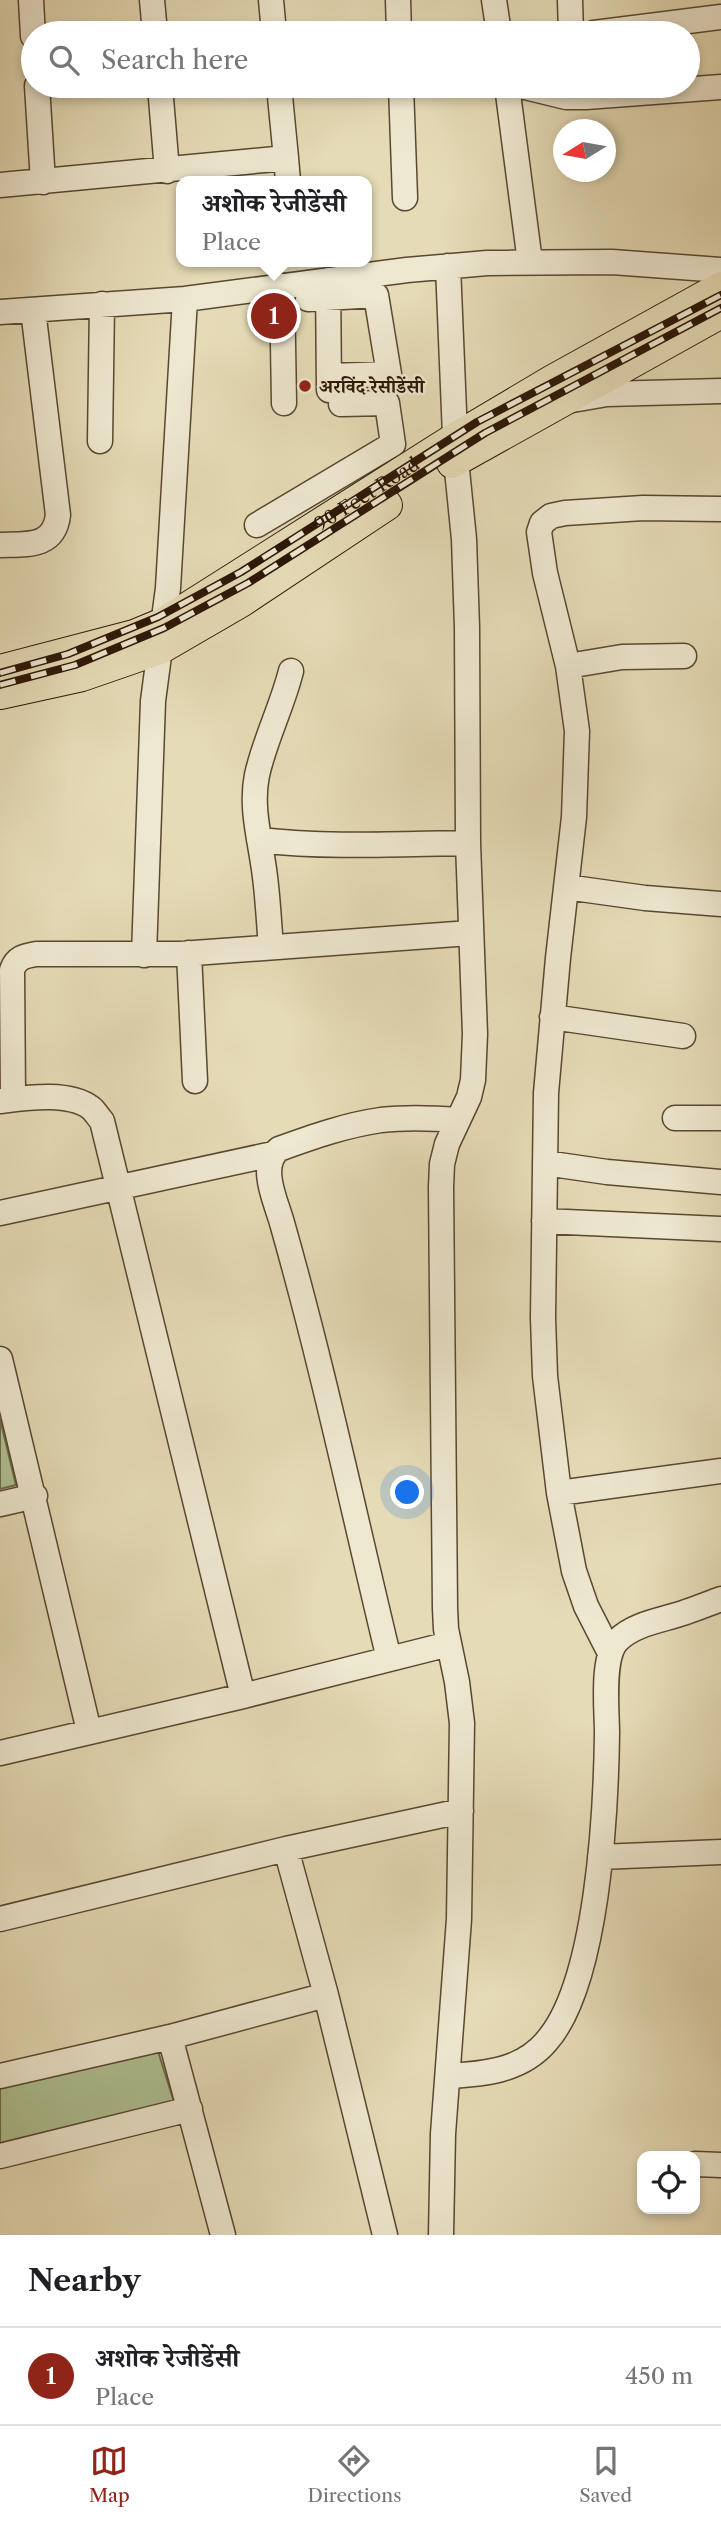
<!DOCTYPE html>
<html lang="en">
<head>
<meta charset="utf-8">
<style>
  :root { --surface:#fff; --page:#f6f6f6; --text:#202124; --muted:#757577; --line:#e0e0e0; --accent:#8f2418 }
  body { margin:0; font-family:"Libre Caslon Text","Noto Serif Devanagari",serif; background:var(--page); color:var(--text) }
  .controls { position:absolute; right:21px; bottom:21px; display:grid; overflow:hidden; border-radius:14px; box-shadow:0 4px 10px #0003 }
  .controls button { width:63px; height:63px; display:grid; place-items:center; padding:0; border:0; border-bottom:2px solid var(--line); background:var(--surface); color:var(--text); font:35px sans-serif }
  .compass { position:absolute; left:553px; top:119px; width:63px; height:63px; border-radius:50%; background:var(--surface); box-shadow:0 4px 10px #0003; rotate:259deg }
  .you { position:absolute; left:408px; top:1493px; width:24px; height:24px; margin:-18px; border:5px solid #fff; border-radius:50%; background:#1a73e8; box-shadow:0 0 0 10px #1a73e833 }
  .badge { display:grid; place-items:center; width:46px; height:46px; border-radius:50%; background:var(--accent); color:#fff; font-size:23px; font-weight:700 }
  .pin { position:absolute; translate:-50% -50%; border:4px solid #fff; box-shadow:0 2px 7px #0006 }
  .popup { position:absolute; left:176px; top:176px; width:196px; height:91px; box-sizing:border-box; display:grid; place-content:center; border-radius:14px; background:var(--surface); filter:drop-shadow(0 2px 5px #0005); font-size:23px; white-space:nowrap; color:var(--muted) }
  .popup b { font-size:26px; color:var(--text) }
  .popup::after { content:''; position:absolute; left:50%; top:100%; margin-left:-14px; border:14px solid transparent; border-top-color:var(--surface) }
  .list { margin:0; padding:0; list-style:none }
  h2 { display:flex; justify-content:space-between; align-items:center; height:91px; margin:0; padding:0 28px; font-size:30px }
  h2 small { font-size:23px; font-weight:400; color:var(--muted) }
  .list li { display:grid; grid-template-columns:46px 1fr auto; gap:21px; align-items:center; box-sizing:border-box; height:98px; padding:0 28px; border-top:2px solid var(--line) }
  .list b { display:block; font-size:26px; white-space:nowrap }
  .list p { margin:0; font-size:23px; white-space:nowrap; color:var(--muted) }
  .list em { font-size:23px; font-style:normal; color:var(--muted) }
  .icon { flex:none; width:38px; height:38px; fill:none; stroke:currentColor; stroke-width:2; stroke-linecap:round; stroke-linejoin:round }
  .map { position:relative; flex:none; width:721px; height:2235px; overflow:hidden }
  .search { position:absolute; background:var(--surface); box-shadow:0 4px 10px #0003; left:21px; right:21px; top:21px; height:77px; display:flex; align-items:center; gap:18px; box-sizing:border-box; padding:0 24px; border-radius:38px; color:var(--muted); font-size:26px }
  .sheet { height:189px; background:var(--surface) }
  nav { display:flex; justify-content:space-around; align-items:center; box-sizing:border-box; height:98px; border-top:2px solid var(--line); background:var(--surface); font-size:19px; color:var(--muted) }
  nav a { display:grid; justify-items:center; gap:4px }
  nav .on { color:var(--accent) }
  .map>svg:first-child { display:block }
  .green { fill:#aec193; stroke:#6d6c4c; stroke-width:2 }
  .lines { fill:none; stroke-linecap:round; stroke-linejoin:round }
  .minor-casing { stroke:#5a4732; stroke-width:27 }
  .major-casing { stroke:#2c1606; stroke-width:32 }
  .minor { stroke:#eee8d0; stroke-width:24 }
  .major { stroke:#e5dbb6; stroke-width:30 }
  .rail-casing { stroke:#2c1606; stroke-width:8 }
  .rail { stroke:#eee8d0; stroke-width:5; stroke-dasharray:16; stroke-linecap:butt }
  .poi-dot { fill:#8f2418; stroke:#eee8d0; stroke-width:2.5 }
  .labels { text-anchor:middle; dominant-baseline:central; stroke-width:5; stroke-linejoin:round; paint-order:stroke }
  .poi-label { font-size:19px; font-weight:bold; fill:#2c1606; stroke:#eee8d0; text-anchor:start }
  .street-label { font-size:19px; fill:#2c1606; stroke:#eee8d0 }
</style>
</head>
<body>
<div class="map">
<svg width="721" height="2235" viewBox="0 0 721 2235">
  <rect width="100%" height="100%" fill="#e5dbb6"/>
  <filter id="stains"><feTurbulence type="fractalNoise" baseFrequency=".00286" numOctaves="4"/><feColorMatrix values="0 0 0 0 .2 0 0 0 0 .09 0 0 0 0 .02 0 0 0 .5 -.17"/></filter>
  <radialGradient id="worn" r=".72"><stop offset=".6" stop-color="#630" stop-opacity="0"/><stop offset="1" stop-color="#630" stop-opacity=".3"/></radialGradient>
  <path class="green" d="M 0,1419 L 16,1485 L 0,1489 Z
    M 156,2045 L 175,2105 L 0,2144 L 0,2082 Z"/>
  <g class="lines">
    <g class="minor-casing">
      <path id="minor" d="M 31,0 L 33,36
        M 152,0 L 155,33
        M 271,0 L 274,33
        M 398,0 L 399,33
        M 494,0 L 499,33
        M 570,0 L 571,33
        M 594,33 L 721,17
        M 37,86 L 43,182
        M 160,86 L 167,171
        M 401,86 L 405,198
        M 507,86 L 530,262
        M 521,86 L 566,97 L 586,97 L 721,87
        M 286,158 L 288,181
        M 0,185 L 286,158 L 279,86
        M 328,280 L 329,390
        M 282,286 L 284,403
        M 308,299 L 376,295 L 389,374 L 329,376
        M 0,312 L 185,299 L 407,270 L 487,263 L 612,262 L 721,270
        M 572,400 L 607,394 L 721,391
        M 100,441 L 102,304
        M 257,525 L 393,444 L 387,403 L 341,404
        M 0,545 C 27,544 54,548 58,515 L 33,310
        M 568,666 L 622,657 L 684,656
        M 259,840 C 329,848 398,844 468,843
        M 566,887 L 645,898 L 721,904
        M 271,947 C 269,924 268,900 265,877 C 261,842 250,809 257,775 C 265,739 282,707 291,671
        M 189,953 L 195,1081
        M 144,955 L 153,701 L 168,588 L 185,299
        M 552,1017 L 683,1036
        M 13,1099 L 12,970 C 16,958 24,956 36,954 L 180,954 L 470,933
        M 0,1101 C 25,1098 69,1091 91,1108 C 95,1111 98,1117 102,1121 L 243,1696
        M 675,1118 L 721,1118
        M 545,1163 L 607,1172 L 721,1182
        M 0,1213 L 273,1154
        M 544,1221 L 721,1229
        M 0,1359 L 89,1731
        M 559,1493 L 721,1471
        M 0,1504 L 35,1496
        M 610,1653 L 586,1606 L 574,1571 L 559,1493 L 545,1376 L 543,1318 L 546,1093 L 558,958 L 574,817 L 577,731 L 568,666 L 545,573 L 539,532 L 542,523 L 551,516 L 565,513 L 643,508 L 721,509
        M 389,1659 C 354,1514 323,1367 282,1223 C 276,1201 258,1166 279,1149 C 312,1137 346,1125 381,1120 C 407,1117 432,1118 458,1120
        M 0,1753 L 243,1696 L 449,1644
        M 286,1849 L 326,1995 L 385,2235
        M 600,1857 L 721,1852
        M 0,1919 L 286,1849 L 461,1811
        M 0,2076 L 170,2037
        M 449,2076 C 484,2074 521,2071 546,2042 C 598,1984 606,1811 607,1733 C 607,1711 601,1656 618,1640 C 635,1623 664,1620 686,1612 C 698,1608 710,1603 721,1599
        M 0,2156 L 190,2109
        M 695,2164 L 721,2165
        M 223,2235 L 170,2037 L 326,1995
        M 441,2235 L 443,2134 L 459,1919 L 462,1723 L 457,1682 L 446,1629 L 445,1608 L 441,1187 L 442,1164 L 447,1144 L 469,1097 L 473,1080 L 475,1034 L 468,843 L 467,628 L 464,539 L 456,460 L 448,266"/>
    </g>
    <g class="major-casing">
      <g id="major">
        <path d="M 452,463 L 721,313"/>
        <path id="s1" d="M 0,670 L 134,635 L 163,623 L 455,438 L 551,381 L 721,287"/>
        <path d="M 0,694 L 82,676 L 160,649 L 241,602 L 387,505"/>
      </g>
    </g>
    <use href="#minor" class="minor"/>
    <use href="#major" class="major"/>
    <g class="rail-casing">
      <path id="rail" d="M 0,673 L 68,654 L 158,617 L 241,572 L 477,422 L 721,295
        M 0,685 L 75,665 L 164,628 L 248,583 L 485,433 L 721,308"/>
    </g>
    <use href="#rail" class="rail"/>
  </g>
  <circle class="poi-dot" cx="305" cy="386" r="7"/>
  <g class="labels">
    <g class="poi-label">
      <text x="319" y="386">अरविंद रेसीडेंसी</text>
    </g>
    <g class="street-label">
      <text stroke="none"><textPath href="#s1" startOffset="411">90 Feet Road</textPath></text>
    </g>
  </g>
  <rect width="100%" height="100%" filter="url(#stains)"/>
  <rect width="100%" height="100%" fill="url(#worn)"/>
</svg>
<div class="controls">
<button><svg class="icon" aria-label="locate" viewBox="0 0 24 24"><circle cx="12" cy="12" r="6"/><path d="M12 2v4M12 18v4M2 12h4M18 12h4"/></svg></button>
</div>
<svg class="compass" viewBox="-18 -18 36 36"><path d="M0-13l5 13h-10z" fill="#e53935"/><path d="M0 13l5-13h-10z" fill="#757577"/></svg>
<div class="you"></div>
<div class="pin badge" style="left:274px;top:316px">1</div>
<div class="popup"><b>अशोक रेजीडेंसी</b>Place</div>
<div class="search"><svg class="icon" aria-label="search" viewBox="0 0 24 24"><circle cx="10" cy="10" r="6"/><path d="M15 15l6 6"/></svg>Search here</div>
</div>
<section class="sheet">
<h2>Nearby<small></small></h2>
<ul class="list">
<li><span class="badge">1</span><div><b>अशोक रेजीडेंसी</b><p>Place</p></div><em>450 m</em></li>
</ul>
</section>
<nav>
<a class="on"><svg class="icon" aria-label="map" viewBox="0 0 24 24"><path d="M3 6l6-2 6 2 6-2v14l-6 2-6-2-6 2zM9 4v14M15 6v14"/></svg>Map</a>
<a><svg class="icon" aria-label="directions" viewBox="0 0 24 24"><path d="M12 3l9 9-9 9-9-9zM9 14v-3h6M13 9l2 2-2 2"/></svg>Directions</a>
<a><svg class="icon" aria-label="saved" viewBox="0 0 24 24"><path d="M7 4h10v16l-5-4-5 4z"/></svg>Saved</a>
</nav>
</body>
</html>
